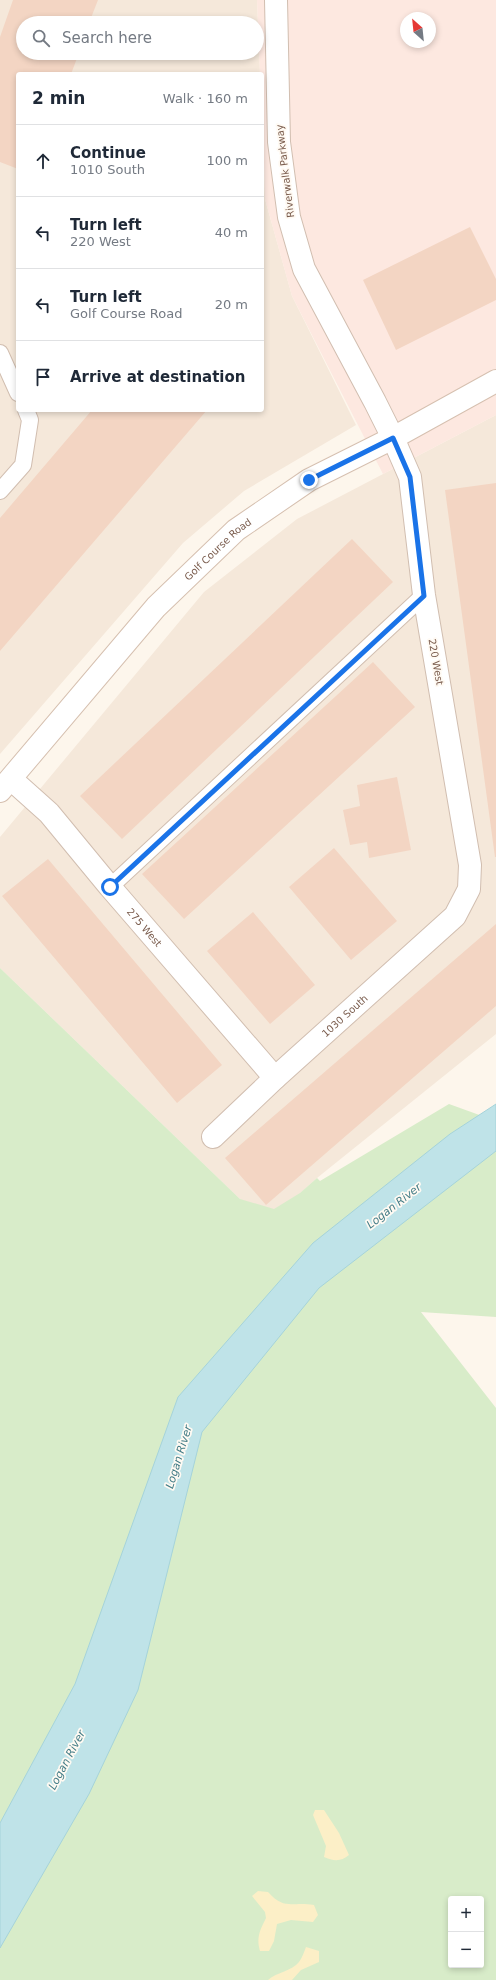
<!DOCTYPE html>
<html lang="en">
<head>
<meta charset="utf-8">
<style>
  :root { --surface:#fff; --page:#f6f6f7; --text:#1f2937; --muted:#747a83; --line:#e0e1e3 }
  body { margin:0; font-family:"DejaVu Sans",sans-serif; background:var(--page); color:var(--text) }
  .controls { position:absolute; right:12px; bottom:12px; display:grid; overflow:hidden; border-radius:4px; box-shadow:0 2px 6px #0003 }
  .controls button { width:36px; height:36px; display:grid; place-items:center; padding:0; border:0; border-bottom:1px solid var(--line); background:var(--surface); color:var(--text); font:20px sans-serif }
  .compass { position:absolute; left:400px; top:12px; width:36px; height:36px; border-radius:50%; background:var(--surface); box-shadow:0 2px 6px #0003; rotate:333deg }
  .stop { position:absolute; width:12px; height:12px; margin:-9px; border:3px solid #1a73e8; border-radius:50%; background:#fff }
  .stop.end { background:#1a73e8; border-color:#fff; box-shadow:0 1px 4px #0008 }
  .list { margin:0; padding:0; list-style:none }
  h2 { display:flex; justify-content:space-between; align-items:center; height:52px; margin:0; padding:0 16px; font-size:17px }
  h2 small { font-size:13px; font-weight:400; color:var(--muted) }
  .list li { display:grid; grid-template-columns:26px 1fr auto; gap:12px; align-items:center; box-sizing:border-box; height:72px; padding:0 16px; border-top:1px solid var(--line) }
  .list b { display:block; font-size:15px; white-space:nowrap }
  .list p { margin:0; font-size:13px; white-space:nowrap; color:var(--muted) }
  .list em { font-size:13px; font-style:normal; color:var(--muted) }
  .icon { flex:none; width:22px; height:22px; fill:none; stroke:currentColor; stroke-width:2; stroke-linecap:round; stroke-linejoin:round }
  .map { position:relative; flex:none; width:496px; height:1980px; overflow:hidden }
  .search { position:absolute; background:var(--surface); box-shadow:0 2px 6px #0003; left:16px; top:16px; width:248px; height:44px; display:flex; align-items:center; gap:10px; box-sizing:border-box; padding:0 14px; border-radius:22px; color:var(--muted); font-size:15px }
  .panel { position:absolute; background:var(--surface); box-shadow:0 2px 6px #0003; left:16px; top:72px; width:248px; height:340px; border-radius:4px }
  .map>svg:first-child { display:block }
  .residential { fill:#f5e8da; fill-rule:evenodd }
  .commercial { fill:#fde8e0; fill-rule:evenodd }
  .green { fill:#d8ecc9; fill-rule:evenodd }
  .sand { fill:#fcefc7 }
  .water { fill:#bfe3e8; stroke:#a5d3da }
  .building { fill:#f3d5c3 }
  .lines { fill:none; stroke-linecap:round; stroke-linejoin:round }
  .lane-casing { stroke:#d1beb0; stroke-width:18 }
  .street-casing { stroke:#d1beb0; stroke-width:24 }
  .secondary-casing { stroke:#d6c0b0; stroke-width:24 }
  .lane { stroke:#fff; stroke-width:16 }
  .street { stroke:#fff; stroke-width:22 }
  .secondary { stroke:#fff; stroke-width:22 }
  .route { stroke:#1a73e8; stroke-width:5 }
  .labels { text-anchor:middle; dominant-baseline:central; stroke-width:3.5; stroke-linejoin:round; paint-order:stroke }
  .street-label { font-size:10px; fill:#7a5c4d; stroke:#fffaf3 }
  .water-label { font-size:11px; font-style:italic; fill:#437c86; stroke:#fffaf3 }
</style>
</head>
<body>
<div class="map">
<svg width="496" height="1980" viewBox="0 0 496 1980">
  <rect width="100%" height="100%" fill="#fdf6ec"/>
  <path class="residential" d="M 0,0 L 257,0 L 260,74 L 18,74 L 18,410 L 262,410 L 262,122 L 265,199 L 292,296 L 356,425 L 244,491 L 183,543 L 0,754 ZM 23,23 L 257,23 L 257,53 L 23,53 Z
    M 496,415 L 496,1034 L 317,1178 L 266,1224 L 0,968 L 0,837 L 204,592 L 297,519 Z"/>
  <path class="commercial" d="M 257,0 L 496,0 L 496,415 L 383,474 L 292,296 L 265,199 L 262,74 L 260,74 ZM 406,18 L 430,18 L 430,42 L 406,42 Z"/>
  <path class="green" d="M 0,968 L 240,1199 L 274,1209 L 300,1193 L 317,1178 L 320,1181 L 449,1104 L 496,1121 L 496,1317 L 421,1312 L 496,1408 L 496,1980 L 0,1980 ZM 451,1899 L 481,1899 L 481,1965 L 451,1965 Z"/>
  <path class="sand" d="M 315,1810 L 324,1810 L 339,1833 L 349,1855 C 341,1862 333,1861 324,1857 L 326,1846 L 313,1815 Z
    M 258,1891 L 268,1892 C 285,1911 292,1901 314,1905 L 318,1915 L 313,1922 L 291,1920 L 277,1924 L 274,1941 L 269,1951 L 260,1951 C 256,1938 260,1930 266,1918 L 265,1912 L 252,1896 Z
    M 306,1947 L 319,1951 L 319,1962 L 301,1970 L 292,1980 L 268,1980 C 277,1972 292,1971 299,1962 C 302,1958 304,1952 306,1947 Z"/>
  <path class="water" d="M 496,1104 L 496,1151 L 319,1288 L 202,1432 L 138,1690 L 89,1794 L 0,1948 L 0,1823 L 75,1684 L 178,1397 L 313,1243 L 450,1134 Z"/>
  <path class="building" d="M 13,0 L 98,0 L 89,23 L 23,23 L 23,53 L 79,53 L 71,74 L 18,74 L 18,169 L 0,162 L 0,37 Z
    M 470,227 L 496,279 L 496,300 L 396,350 L 363,280 Z
    M 92,410 L 207,410 L 0,651 L 0,518 Z
    M 496,483 L 496,857 L 495,857 L 445,490 Z
    M 352,539 L 393,582 L 122,839 L 80,796 Z
    M 373,662 L 415,707 L 184,919 L 142,874 Z
    M 397,777 L 411,850 L 369,858 L 367,842 L 350,845 L 343,810 L 360,806 L 357,785 Z
    M 334,848 L 397,921 L 351,960 L 289,887 Z
    M 48,859 L 222,1065 L 177,1103 L 2,896 Z
    M 253,912 L 315,985 L 270,1024 L 207,951 Z
    M 496,924 L 496,1006 L 266,1205 L 225,1158 Z"/>
  <g class="lines">
    <g class="lane-casing">
      <path id="lane" d="M 0,353 L 18,393
        M 0,491 L 23,465 L 30,420 L 26,410
        M 110,887 L 424,595"/>
    </g>
    <g class="street-casing">
      <g id="street">
        <path id="s1" d="M 11,779 L 49,813 L 110,887 L 275,1078"/>
        <path id="s2" d="M 213,1137 L 275,1078 L 455,916 L 469,889 L 470,865 L 424,595 L 410,477 L 393,438 L 375,402 L 304,269 L 289,217 L 279,142 L 276,0"/>
      </g>
    </g>
    <g class="secondary-casing">
      <g id="secondary">
        <path id="s3" d="M 0,791 L 156,607 L 236,530 L 309,480 L 393,438 L 496,381"/>
      </g>
    </g>
    <use href="#lane" class="lane"/>
    <use href="#street" class="street"/>
    <use href="#secondary" class="secondary"/>
  </g>
  <g class="lines">
    <path class="route" d="M 110,887 L 424,596 L 410,477 L 393,438 L 309,480"/>
  </g>
  <g class="labels">
    <g class="street-label">
      <text transform="translate(285 171) rotate(-97)">Riverwalk Parkway</text>
      <text stroke="none"><textPath href="#s3" startOffset="326">Golf Course Road</textPath></text>
      <text transform="translate(436 662) rotate(80)">220 West</text>
      <text stroke="none"><textPath href="#s1" startOffset="200">275 West</textPath></text>
      <text stroke="none"><textPath href="#s2" startOffset="179">1030 South</textPath></text>
    </g>
    <g class="water-label">
      <text transform="translate(394 1206) rotate(-38)">Logan River</text>
      <text transform="translate(179 1457) rotate(-73)">Logan River</text>
      <text transform="translate(67 1760) rotate(-62)">Logan River</text>
    </g>
  </g>
</svg>
<div class="controls">
<button>+</button>
<button>−</button>
</div>
<svg class="compass" viewBox="-18 -18 36 36"><path d="M0-13l5 13h-10z" fill="#e53935"/><path d="M0 13l5-13h-10z" fill="#747a83"/></svg>
<div class="stop" style="left:110px;top:887px"></div>
<div class="stop end" style="left:309px;top:480px"></div>
<div class="search"><svg class="icon" aria-label="search" viewBox="0 0 24 24"><circle cx="10" cy="10" r="6"/><path d="M15 15l6 6"/></svg>Search here</div>
<section class="panel">
<h2>2 min<small>Walk · 160 m</small></h2>
<ul class="list">
<li><svg class="icon" aria-label="ahead" viewBox="0 0 24 24"><path d="M12 20V5M6 11l6-6 6 6"/></svg><div><b>Continue</b><p>1010 South</p></div><em>100 m</em></li>
<li><svg class="icon" aria-label="left" viewBox="0 0 24 24"><path d="M17 20v-9H6M10 6l-5 5 5 5"/></svg><div><b>Turn left</b><p>220 West</p></div><em>40 m</em></li>
<li><svg class="icon" aria-label="left" viewBox="0 0 24 24"><path d="M17 20v-9H6M10 6l-5 5 5 5"/></svg><div><b>Turn left</b><p>Golf Course Road</p></div><em>20 m</em></li>
<li><svg class="icon" aria-label="arrive" viewBox="0 0 24 24"><path d="M6 21V4h12l-3 4 3 4H6"/></svg><div><b>Arrive at destination</b></div></li>
</ul>
</section>
</div>
</body>
</html>
